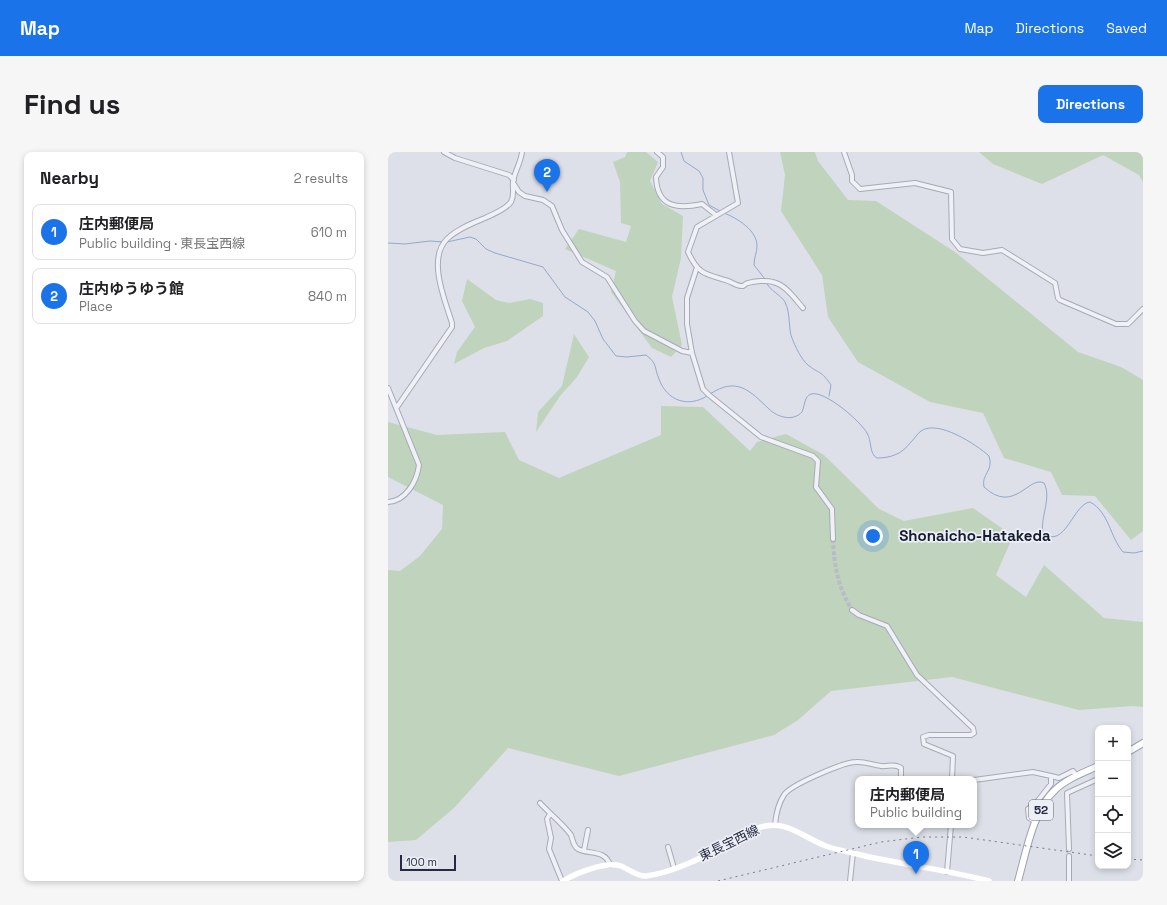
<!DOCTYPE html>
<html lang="en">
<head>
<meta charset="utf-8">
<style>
  :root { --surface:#fff; --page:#f6f6f6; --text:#202124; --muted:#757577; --line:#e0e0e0; --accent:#1a73e8 }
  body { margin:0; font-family:"Space Grotesk","Noto Sans JP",sans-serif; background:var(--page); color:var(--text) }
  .controls { position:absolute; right:12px; bottom:12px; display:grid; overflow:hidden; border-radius:8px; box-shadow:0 2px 6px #0003 }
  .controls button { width:36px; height:36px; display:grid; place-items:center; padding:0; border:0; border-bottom:1px solid var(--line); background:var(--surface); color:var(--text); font:20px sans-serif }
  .scale { position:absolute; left:12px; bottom:10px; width:56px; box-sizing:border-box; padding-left:4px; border:2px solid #252b40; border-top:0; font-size:11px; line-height:14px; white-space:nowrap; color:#252b40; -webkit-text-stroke:3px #eceff6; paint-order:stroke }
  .you { position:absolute; left:485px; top:384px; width:14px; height:14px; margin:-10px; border:3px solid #fff; border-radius:50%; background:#1a73e8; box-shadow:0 0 0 6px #1a73e833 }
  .badge { display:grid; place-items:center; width:26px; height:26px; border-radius:50%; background:var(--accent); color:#fff; font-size:13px; font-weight:700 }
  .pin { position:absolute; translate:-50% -33px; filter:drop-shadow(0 1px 2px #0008) }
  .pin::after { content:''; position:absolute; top:21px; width:14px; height:12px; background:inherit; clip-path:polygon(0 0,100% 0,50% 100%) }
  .popup { position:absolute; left:467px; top:624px; width:122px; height:52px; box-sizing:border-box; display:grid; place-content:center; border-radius:8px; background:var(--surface); filter:drop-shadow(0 1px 3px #0005); font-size:13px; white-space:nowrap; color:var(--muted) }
  .popup b { font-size:15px; color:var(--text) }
  .popup::after { content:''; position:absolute; left:50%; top:100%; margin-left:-8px; border:8px solid transparent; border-top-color:var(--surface) }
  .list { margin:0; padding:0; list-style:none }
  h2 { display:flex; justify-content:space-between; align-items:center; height:52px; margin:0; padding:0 16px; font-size:17px }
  h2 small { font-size:13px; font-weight:400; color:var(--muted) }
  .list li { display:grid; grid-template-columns:26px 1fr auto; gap:12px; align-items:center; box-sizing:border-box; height:56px; margin:0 8px 8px; padding:0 8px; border:1px solid var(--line); border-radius:8px }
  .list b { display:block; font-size:15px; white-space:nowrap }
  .list p { margin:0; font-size:13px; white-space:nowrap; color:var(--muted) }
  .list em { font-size:13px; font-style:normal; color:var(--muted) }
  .icon { flex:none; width:22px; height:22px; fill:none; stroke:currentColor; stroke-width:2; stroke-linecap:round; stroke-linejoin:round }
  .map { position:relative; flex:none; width:755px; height:729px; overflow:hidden; border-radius:8px }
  header { display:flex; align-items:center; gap:24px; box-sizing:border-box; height:56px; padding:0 20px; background:var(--accent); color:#fff }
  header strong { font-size:19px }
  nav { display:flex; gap:22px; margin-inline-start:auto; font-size:14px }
  .intro { display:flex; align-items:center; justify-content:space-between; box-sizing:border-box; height:96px; padding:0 24px }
  h1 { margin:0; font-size:28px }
  .button { padding:10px 18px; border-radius:8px; background:var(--accent); color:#fff; font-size:14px; font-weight:700 }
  main { display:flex; gap:24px; padding:0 24px }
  aside { flex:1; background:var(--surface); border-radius:8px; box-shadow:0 2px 6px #0003 }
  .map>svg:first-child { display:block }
  .green { fill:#c0d3bd }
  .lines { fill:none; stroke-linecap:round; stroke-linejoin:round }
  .stream { stroke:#94a8cc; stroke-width:1 }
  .street-tunnel { stroke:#b8bcc6; stroke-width:4; stroke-dasharray:4 2; stroke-linecap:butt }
  .street-casing { stroke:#a6aab6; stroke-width:6 }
  .primary-casing { stroke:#9ba2b5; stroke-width:8 }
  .street { stroke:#f0f1f6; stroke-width:4 }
  .secondary { stroke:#fff; stroke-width:5.5 }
  .primary { stroke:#fff; stroke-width:6 }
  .rail { stroke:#757d93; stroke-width:1; stroke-dasharray:2 4; stroke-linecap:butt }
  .labels { text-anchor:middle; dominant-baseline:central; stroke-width:3.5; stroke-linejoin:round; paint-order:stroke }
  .shield { fill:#eceff6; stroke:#616677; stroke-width:1 }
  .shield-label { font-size:12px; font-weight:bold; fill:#252b40 }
  .street-label { font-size:13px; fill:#252b40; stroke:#eceff6 }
  .quarter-label { font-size:15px; font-weight:bold; fill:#171d31; stroke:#eceff6 }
</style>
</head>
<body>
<header>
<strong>Map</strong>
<nav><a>Map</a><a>Directions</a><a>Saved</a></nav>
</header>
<div class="intro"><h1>Find us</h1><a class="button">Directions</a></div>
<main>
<aside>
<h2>Nearby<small>2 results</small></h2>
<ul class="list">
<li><span class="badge">1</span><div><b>庄内郵便局</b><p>Public building · 東長宝西線</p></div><em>610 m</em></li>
<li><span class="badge">2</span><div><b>庄内ゆうゆう館</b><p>Place</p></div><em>840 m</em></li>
</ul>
</aside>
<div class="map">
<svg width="755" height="729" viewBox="0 0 755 729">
  <rect width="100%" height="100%" fill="#dde0e8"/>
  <path class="green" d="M 239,0 L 258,0 L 270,10 L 262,29 L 274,52 L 295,64 L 293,106 L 284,145 L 294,193 L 283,205 L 264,196 L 223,140 L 228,119 L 177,97 L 191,77 L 238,90 L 243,74 L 233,71 L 232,30 L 225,10 L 237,5 Z
    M 392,0 L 427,0 L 430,9 L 460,48 L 488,49 L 567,100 L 690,200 L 733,215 L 755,228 L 755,379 L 743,388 L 707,344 L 674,343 L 663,320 L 616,306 L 595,261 L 542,250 L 470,210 L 440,165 L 434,123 L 393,59 L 397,23 Z
    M 591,0 L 752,0 L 755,4 L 755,30 L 751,23 L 715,3 L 654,32 L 605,12 Z
    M 79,127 L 108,148 L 121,151 L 142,147 L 155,151 L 155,164 L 119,189 L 96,196 L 66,212 L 69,200 L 87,175 L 74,149 Z
    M 186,182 L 201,205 L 189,225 L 172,244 L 148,280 L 150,260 L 174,234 Z
    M 273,254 L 315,255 L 362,299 L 369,290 L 398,282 L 436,303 L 491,357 L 516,369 L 585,356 L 625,384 L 608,423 L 638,445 L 656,413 L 716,466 L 755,470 L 755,555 L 744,554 L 691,558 L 564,525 L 443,539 L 410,568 L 386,583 L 231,624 L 120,596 L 66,656 L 28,688 L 0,690 L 0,418 L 12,419 L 32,404 L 54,377 L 55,353 L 0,325 L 0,270 L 49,283 L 117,280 L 131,308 L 171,326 L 273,283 Z"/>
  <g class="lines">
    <path class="stream" d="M 293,0 L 296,9 L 311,19 L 315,26 L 315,38 L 321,53 L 332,59
      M 336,61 C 349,66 369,78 369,94 C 369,100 366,106 366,113 L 377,127
      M 59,90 L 82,85 L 88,87 L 98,97 L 107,101 L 155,115 L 177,145 L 200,160 L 207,169 L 215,187 L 228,204 L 239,205 L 258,203 C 270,212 266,216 271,227 C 279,249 300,256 319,244
      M 0,91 L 17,92 L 42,89 L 56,90
      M 378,130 C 382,139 392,142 397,150 C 403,162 400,177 404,186 C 407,194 413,207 420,213 C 431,222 433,218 443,233 L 441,244
      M 322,242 C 349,224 362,239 381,257 C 389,265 405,270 414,260 C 417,254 416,244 423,242 C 437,238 473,270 479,281 C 484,289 481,302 489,306 C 503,306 514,302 523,290 C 527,286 529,282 533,279 C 550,267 589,293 601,304 C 606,319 593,322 596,335 C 626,363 641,323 656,331 C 664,346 652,365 655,381 C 677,398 685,352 702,350 C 721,360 722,385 735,400 L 746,401 L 755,399"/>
    <path class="street-tunnel" d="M 445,387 C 446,414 450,435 464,458"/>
    <g class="street-casing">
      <path id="street" d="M 56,0 L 67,6 L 121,23 L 126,28
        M 269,0 L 275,5 L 275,15 L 268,25 C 269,56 290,57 314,52 L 328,63
        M 341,0 L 350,51 L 309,75 L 300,100 C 310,122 317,122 337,128 C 343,129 349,135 355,134 C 357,133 358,131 360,131 C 366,129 379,128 385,130 C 398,133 407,147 415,156
        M 456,0 L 464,23 L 464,29 L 472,37 L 527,31 L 563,40 L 564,87 L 572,97 L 595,101 L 614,98 L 667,131 L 670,146 L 672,148 L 728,172 L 740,172 L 755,157
        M 126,32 L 131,40 L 137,44 L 155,48 L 164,54 L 174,78 L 194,110 L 219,125 L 247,169 L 256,179 L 294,199 L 304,201
        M 309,115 L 299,146 L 299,172 L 304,201 L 315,237 L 321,243 L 373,285 L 425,304 L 430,309 L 428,335 L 444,357 L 445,387
        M 0,236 L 31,313 C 29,329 18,349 0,350
        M 9,255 L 64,175 L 64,171 C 57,148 39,107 59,87 C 69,77 85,71 97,66 C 105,62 117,58 123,50 C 127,42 124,37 125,29 C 127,19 133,10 134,0
        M 464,458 L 471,463 L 499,474 L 529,523 L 585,576 L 586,581 L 583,583 L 541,583 L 535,585 L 536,592 L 565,604 L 564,627
        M 663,624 L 671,626 L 685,619 L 689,624
        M 586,628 L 645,620 L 663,624 L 663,632 L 648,651 L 640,657 L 641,666 L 648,670
        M 152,651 C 160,660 177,674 183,683 C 185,688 185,694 190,697 C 201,703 217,697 222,713
        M 162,662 L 159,667 L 163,686 L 161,697 L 174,729
        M 387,673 C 388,662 390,652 396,643 C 402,633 456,610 468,610 C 476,609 484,613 493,614 C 500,615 506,611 513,616 L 513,627
        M 280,695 L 286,716
        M 681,697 L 679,641 L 710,627
        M 196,698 L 200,678
        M 559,720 L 563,673
        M 462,729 L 465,701
        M 681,729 L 681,704"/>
    </g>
    <g class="primary-casing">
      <path id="primary" d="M 740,600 L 755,591
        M 630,729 C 638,701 645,658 667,638 C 678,627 695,621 710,614"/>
    </g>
    <use href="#street" class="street"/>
    <path class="secondary" d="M 175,729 C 188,721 218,709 233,714 C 240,717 251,725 258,724 C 296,719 336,693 370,676 C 397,666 414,685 438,694 C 449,698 461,700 473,703 C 516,713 559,718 601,729"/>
    <use href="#primary" class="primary"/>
    <path class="rail" d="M 740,707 L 755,708
      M 330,729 L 493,690 L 534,685 L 575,685 L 710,704"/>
  </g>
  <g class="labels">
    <rect class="shield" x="641" y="648" width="24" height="20" rx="3"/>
    <g class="shield-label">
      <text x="653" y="658">52</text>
    </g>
    <g class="street-label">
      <text transform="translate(341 691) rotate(-26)">東長宝西線</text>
    </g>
    <g class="quarter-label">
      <text x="587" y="383">Shonaicho-Hatakeda</text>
    </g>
  </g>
</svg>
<div class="controls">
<button>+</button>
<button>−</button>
<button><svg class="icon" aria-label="locate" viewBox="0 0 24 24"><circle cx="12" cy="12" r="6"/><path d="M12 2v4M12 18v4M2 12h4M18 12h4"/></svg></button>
<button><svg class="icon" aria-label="layers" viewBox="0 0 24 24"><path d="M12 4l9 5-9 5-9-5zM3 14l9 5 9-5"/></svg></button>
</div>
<div class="scale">100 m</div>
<div class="you"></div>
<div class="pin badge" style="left:528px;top:722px">1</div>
<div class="popup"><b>庄内郵便局</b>Public building</div>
<div class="pin badge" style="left:159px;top:40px">2</div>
</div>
</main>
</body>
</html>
